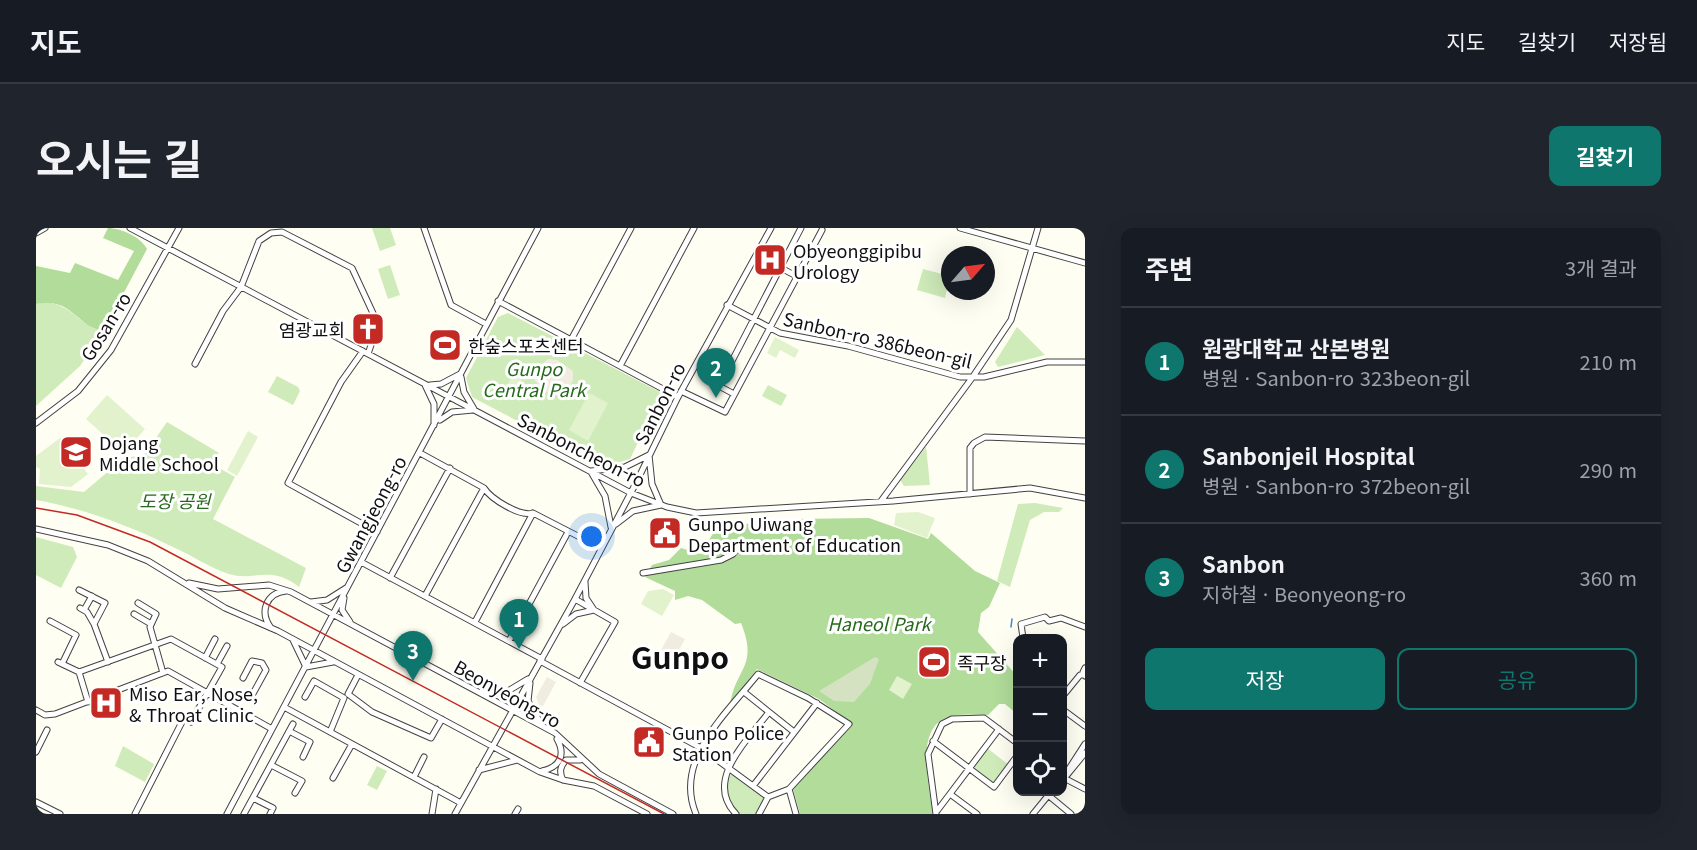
<!DOCTYPE html>
<html lang="ko">
<head>
<meta charset="utf-8">
<style>
  :root { --surface:#171b24; --page:#20242c; --text:#f1f3f6; --muted:#9ea1a6; --line:#363941; --accent:#0f766e }
  body { margin:0; font-family:Georgia,"Noto Sans KR",serif; background:var(--page); color:var(--text) }
  .controls { position:absolute; right:18px; bottom:18px; display:grid; overflow:hidden; border-radius:12px; box-shadow:0 6px 24px #0002 }
  .controls button { width:54px; height:54px; display:grid; place-items:center; padding:0; border:0; border-bottom:2px solid var(--line); background:var(--surface); color:var(--text); font:30px sans-serif }
  .compass { position:absolute; left:905px; top:18px; width:54px; height:54px; border-radius:50%; background:var(--surface); box-shadow:0 6px 24px #0002; rotate:62deg }
  .you { position:absolute; left:556px; top:309px; width:21px; height:21px; margin:-15px; border:4px solid #fff; border-radius:50%; background:#1a73e8; box-shadow:0 0 0 9px #1a73e833 }
  .badge { display:grid; place-items:center; width:39px; height:39px; border-radius:50%; background:var(--accent); color:#fff; font-size:20px; font-weight:700 }
  .pin { position:absolute; translate:-50% -50px; filter:drop-shadow(0 2px 3px #0008) }
  .pin::after { content:''; position:absolute; top:32px; width:21px; height:18px; background:inherit; clip-path:polygon(0 0,100% 0,50% 100%) }
  .list { margin:0; padding:0; list-style:none }
  h2 { display:flex; justify-content:space-between; align-items:center; height:78px; margin:0; padding:0 24px; font-size:26px }
  h2 small { font-size:20px; font-weight:400; color:var(--muted) }
  .list li { display:grid; grid-template-columns:39px 1fr auto; gap:18px; align-items:center; box-sizing:border-box; height:108px; padding:0 24px; border-top:2px solid var(--line) }
  .list b { display:block; font-size:22px; white-space:nowrap }
  .list p { margin:0; font-size:20px; white-space:nowrap; color:var(--muted) }
  .list em { font-size:20px; font-style:normal; color:var(--muted) }
  .actions { display:flex; gap:12px; padding:18px 24px }
  .actions a { flex:1; padding:14px 0; border:2px solid var(--accent); border-radius:12px; text-align:center; font-size:21px; color:var(--accent) }
  .actions .main { background:var(--accent); color:#fff }
  .icon { flex:none; width:33px; height:33px; fill:none; stroke:currentColor; stroke-width:2; stroke-linecap:round; stroke-linejoin:round }
  .map { position:relative; flex:none; width:1049px; height:586px; overflow:hidden; border-radius:12px }
  header { display:flex; align-items:center; gap:36px; box-sizing:border-box; height:84px; padding:0 30px; background:var(--surface); border-bottom:2px solid var(--line) }
  header strong { font-size:28px }
  nav { display:flex; gap:33px; margin-inline-start:auto; font-size:21px }
  .intro { display:flex; align-items:center; justify-content:space-between; box-sizing:border-box; height:144px; padding:0 36px }
  h1 { margin:0; font-size:42px }
  .button { padding:15px 27px; border-radius:12px; background:var(--accent); color:#fff; font-size:21px; font-weight:700 }
  main { display:flex; gap:36px; padding:0 36px }
  aside { flex:1; background:var(--surface); border-radius:12px; box-shadow:0 6px 24px #0002 }
  .map>svg:first-child { display:block }
  .green { fill:#cfebba }
  .forest { fill:#b1dc99 }
  .cemetery { fill:#d5e2c2 }
  .pitch { fill:#e1f2cc }
  .plaza { fill:#f0ede0 }
  .lines { fill:none; stroke-linecap:round; stroke-linejoin:round }
  .stream { stroke:#3b87d0; stroke-width:1.5 }
  .minor-casing { stroke:#424242; stroke-width:7 }
  .minor { stroke:#fff; stroke-width:5 }
  .rail { stroke:#c32a24; stroke-width:1.5 }
  .labels { text-anchor:middle; dominant-baseline:central; stroke-width:6; stroke-linejoin:round; paint-order:stroke }
  .poi-label { font-size:18px; fill:#0f0f0f; stroke:#fff; text-anchor:start }
  .street-label { font-size:18px; fill:#0f0f0f; stroke:#fff }
  .park-label { font-size:18px; font-style:italic; fill:#26691d; stroke:#fff }
  .town-label { font-size:30px; font-weight:bold; fill:#0f0f0f; stroke:#fff }
</style>
</head>
<body>
<header>
<strong>지도</strong>
<nav><a>지도</a><a>길찾기</a><a>저장됨</a></nav>
</header>
<div class="intro"><h1>오시는 길</h1><a class="button">길찾기</a></div>
<main>
<div class="map">
<svg width="1049" height="586" viewBox="0 0 1049 586">
  <rect width="100%" height="100%" fill="#fffef2"/>
  <path class="green" d="M 336,0 L 354,0 L 360,17 L 344,23 Z
    M 354,37 L 364,67 L 352,71 L 342,41 Z
    M 887,41 L 914,48 L 909,70 L 881,62 Z
    M 11,74 C 32,79 33,83 49,95 C 53,99 62,101 67,104 L 44,138 L 0,178 L 0,76 Z
    M 472,85 L 626,165 L 594,231 L 570,238 L 563,236 L 436,169 L 430,150 L 462,89 Z
    M 981,99 L 1009,127 L 962,139 L 959,134 Z
    M 241,148 L 262,159 L 264,163 L 257,177 L 232,164 Z
    M 732,157 L 751,167 L 745,178 L 726,168 Z
    M 131,194 L 183,225 L 176,236 L 199,249 L 177,291 L 270,340 L 263,359 C 234,336 218,354 193,346 C 174,340 157,328 139,320 C 94,298 50,281 0,272 L 0,258 L 48,264 L 88,230 L 108,227 Z
    M 890,219 L 894,257 L 868,258 L 864,252 Z
    M 999,275 L 1027,280 L 1023,284 L 1008,284 L 994,292 L 974,359 L 961,353 L 982,276 Z
    M 0,309 L 37,319 L 41,329 L 25,360 L 0,347 Z
    M 87,518 L 118,536 L 109,554 L 79,538 Z
    M 951,520 L 973,537 L 958,557 L 939,542 L 938,537 Z
    M 341,538 L 351,543 L 341,562 L 331,557 Z
    M 696,546 L 730,571 L 721,586 L 703,586 C 693,575 690,566 690,552 Z"/>
  <path class="forest" d="M 72,0 C 85,0 105,9 111,21 L 67,104 C 62,101 53,99 49,95 C 31,80 24,72 0,76 L 0,38 L 34,45 L 39,35 L 82,52 L 98,23 L 67,10 Z
    M 833,290 L 892,311 L 895,305 L 939,343 L 964,355 L 953,379 L 945,385 L 942,404 L 981,448 L 979,463 L 981,486 L 969,476 L 963,476 L 952,487 C 938,487 922,485 910,490 C 878,502 894,562 897,586 L 764,586 L 757,561 L 816,496 L 783,471 L 721,441 L 694,477 C 699,440 723,439 705,395 L 699,396 L 666,372 L 652,368 L 639,372 L 639,363 L 609,349 L 616,337 L 633,332 L 645,320 L 665,326 L 679,302 L 689,298 L 759,291 Z"/>
  <path class="cemetery" d="M 839,429 L 843,431 L 834,456 L 818,474 L 798,473 L 783,463 Z"/>
  <path class="pitch" d="M 739,109 L 763,122 L 759,130 L 744,122 L 740,130 L 731,125 Z
    M 852,109 L 875,114 L 872,126 L 850,120 Z
    M 478,144 L 487,149 L 475,172 L 466,167 Z
    M 553,165 L 572,175 L 552,213 L 533,202 Z
    M 71,167 L 109,201 L 88,225 L 50,191 Z
    M 212,203 L 222,209 L 201,248 L 191,242 Z
    M 24,210 L 52,246 L 35,259 L 3,256 L 4,241 L 0,239 L 0,228 Z
    M 882,284 L 899,290 L 891,310 L 858,297 L 860,285 Z
    M 627,361 L 638,367 L 626,388 L 605,376 L 612,363 Z
    M 900,423 L 908,441 L 897,446 L 889,428 Z
    M 861,448 L 876,456 L 867,471 L 853,462 Z"/>
  <path class="plaza" d="M 512,131 L 521,132 L 537,143 L 537,152 L 529,168 L 513,166 L 498,152 L 506,136 Z
    M 635,404 L 649,411 L 632,442 L 618,435 Z
    M 511,449 L 520,454 L 507,478 L 504,479 L 500,469 Z"/>
  <g class="lines">
    <path class="stream" d="M 975,399 L 976,391"/>
    <g class="minor-casing">
      <path id="minor" d="M 94,0 L 595,265 L 631,279 L 660,285 L 857,273 L 994,260 L 1049,270
        M 388,0 L 415,77 L 450,96
        M 924,0 L 1049,35
        M 0,5 L 9,0
        M 745,40 L 762,49
        M 462,73 L 642,169
        M 691,77 L 744,105 L 812,118 L 924,149 L 948,149 L 1011,134 L 1049,134
        M 535,112 L 595,0
        M 327,123 L 305,154 L 252,255 L 341,304
        M 159,136 L 187,83 L 205,59 L 223,13 L 235,5 L 246,4 L 316,40 L 342,96 L 332,126
        M 584,138 L 658,0
        M 425,149 L 428,164 L 438,181
        M 389,157 L 398,176 L 398,197
        M 394,157 L 405,156 L 424,146
        M 645,163 L 689,184 L 786,2
        M 698,166 L 683,158 L 765,0
        M 404,192 L 416,184 L 437,182
        M 0,195 L 42,163 L 75,122 L 143,0
        M 384,225 L 448,260 C 455,271 484,289 497,285 L 565,320
        M 555,243 L 589,239 L 613,227 L 616,256 L 625,277 L 597,283 L 580,296
        M 555,244 L 569,268 L 575,299
        M 934,266 L 934,220 L 938,215 L 949,209 L 1049,213
        M 845,273 L 936,150 L 975,92 L 1002,0
        M 0,301 L 72,317 L 112,333 L 189,380 L 242,403 L 504,544 L 527,552 L 558,558 L 611,586
        M 325,334 L 506,431
        M 607,345 L 685,332 L 697,326 L 706,316
        M 354,350 L 414,240
        M 153,355 L 182,361 L 233,357 L 255,364 L 519,505 L 563,546 L 637,586
        M 43,362 L 69,375 L 58,396 L 72,434
        M 389,368 L 448,260
        M 308,370 L 306,382 L 314,394
        M 539,371 L 579,394 L 544,455
        M 275,374 L 291,372 L 310,360
        M 102,375 L 120,386 L 114,399 L 127,445
        M 44,380 L 51,384 L 58,396
        M 48,382 L 56,368
        M 98,386 L 115,396
        M 14,393 L 40,407 L 26,436
        M 439,394 L 497,285
        M 527,396 L 540,386 L 558,382 L 550,370 L 549,354
        M 235,400 C 223,384 230,365 250,363
        M 987,410 L 985,396 L 1009,389 L 1013,393 L 1025,390 L 1049,399
        M 257,412 L 270,439 L 297,434
        M 473,413 L 532,304
        M 169,430 L 179,411
        M 504,433 L 665,520 L 732,569
        M 22,434 L 43,444
        M 181,436 L 191,418
        M 1049,440 L 1047,444 L 1049,448
        M 322,447 L 312,466 L 336,484 L 395,510 L 406,491
        M 207,450 L 216,433 L 226,435 L 230,442 L 214,471
        M 494,455 L 492,473 L 505,496
        M 446,464 L 467,466 L 492,451
        M 708,464 L 758,504
        M 269,469 L 278,453 L 308,470 L 294,504
        M 1026,469 L 1044,447 L 1049,447
        M 52,474 L 43,444 L 135,411 L 186,439 L 155,494 L 148,490 L 99,586
        M 248,479 L 425,575
        M 1026,481 L 1049,498
        M 0,482 L 9,487 L 19,486 L 132,443 L 236,501
        M 253,503 L 274,514 L 267,529
        M 897,513 L 958,559 L 981,528
        M 0,524 L 11,502
        M 235,537 L 266,553 L 259,565
        M 443,542 L 481,532
        M 506,543 C 524,539 530,527 521,511
        M 1031,547 L 1049,525
        M 378,549 L 388,529
        M 1026,549 L 1049,561
        M 297,550 L 316,516
        M 1027,550 L 1049,516
        M 527,552 C 523,544 524,539 530,532 L 544,532
        M 717,558 L 781,475
        M 753,561 L 760,586
        M 914,566 L 941,586
        M 1012,567 L 1035,586
        M 217,570 L 237,580 L 234,586
        M 0,574 L 24,586
        M 901,583 L 963,501
        M 191,586 L 502,0
        M 208,586 L 257,496
        M 396,586 L 400,561
        M 419,586 L 539,371 L 600,255 L 642,169 L 735,0
        M 479,586 L 482,581
        M 660,586 C 637,532 691,485 722,446 L 772,470 L 813,496 L 753,561 L 732,569 L 723,586
        M 700,586 C 667,552 713,511 733,484
        M 900,586 L 892,526 L 906,496 L 916,491 L 948,490 L 981,515
        M 997,586 L 1015,564"/>
    </g>
    <use href="#minor" class="minor"/>
    <path class="rail" d="M 0,280 L 41,287 L 114,314 L 628,586"/>
  </g>
  <defs>
    <g id="hospital-square" transform="scale(1.725)"><rect x="-9" y="-9" width="18" height="18" rx="4" fill="#c32a24" stroke="#fff"/><path d="M-5-5h3v3.5h4V-5h3V5h-3V1.5h-4V5h-3Z" fill="#fff"/></g>
    <g id="church-square" transform="scale(1.725)"><rect x="-9" y="-9" width="18" height="18" rx="4" fill="#c32a24" stroke="#fff"/><path d="M-1.2-6h2.4v3.5h3.3v2.4h-3.3V6h-2.4V-.1h-3.3v-2.4h3.3Z" fill="#fff"/></g>
    <g id="stadium-square" transform="scale(1.725)"><rect x="-9" y="-9" width="18" height="18" rx="4" fill="#c32a24" stroke="#fff"/><path d="M0-5a6.5 5 0 1 0 0 10a6.5 5 0 1 0 0-10ZM-3.5-1.8h7v3.6h-7Z" fill="#fff"/></g>
    <g id="school-square" transform="scale(1.725)"><rect x="-9" y="-9" width="18" height="18" rx="4" fill="#c32a24" stroke="#fff"/><path d="M0-5L7-2L0 1L-7-2ZM-4 1L0 2.5L4 1V4Q0 6-4 4Z" fill="#fff"/></g>
    <g id="civic-square" transform="scale(1.725)"><rect x="-9" y="-9" width="18" height="18" rx="4" fill="#c32a24" stroke="#fff"/><path d="M-.6-6.5H3V-4.5H.6V-3L4-1V1h2V6H-6V1h2V-1L-.6-3ZM-1.2 2.5V6h2.4V2.5Z" fill="#fff"/></g>
  </defs>
  <g fill-rule="evenodd">
    <use href="#hospital-square" x="734" y="32"/>
    <use href="#church-square" x="332" y="101"/>
    <use href="#stadium-square" x="409" y="117"/>
    <use href="#school-square" x="40" y="224"/>
    <use href="#civic-square" x="629" y="305"/>
    <use href="#stadium-square" x="898" y="434"/>
    <use href="#hospital-square" x="70" y="475"/>
    <use href="#civic-square" x="613" y="514"/>
  </g>
  <g class="labels">
    <g class="poi-label">
      <text x="757" y="22">Obyeonggipibu<tspan x="757" dy="21">Urology</tspan></text>
      <text x="309" y="101" text-anchor="end">염광교회</text>
      <text x="432" y="117">한숲스포츠센터</text>
      <text x="63" y="214">Dojang<tspan x="63" dy="21">Middle School</tspan></text>
      <text x="652" y="295">Gunpo Uiwang<tspan x="652" dy="21">Department of Education</tspan></text>
      <text x="921" y="434">족구장</text>
      <text x="93" y="465">Miso Ear, Nose,<tspan x="93" dy="21">&amp; Throat Clinic</tspan></text>
      <text x="636" y="504">Gunpo Police<tspan x="636" dy="21">Station</tspan></text>
    </g>
    <g class="street-label">
      <text transform="translate(69 98) rotate(-58)">Gosan-ro</text>
      <text transform="translate(842 111) rotate(13)">Sanbon-ro 386beon-gil</text>
      <text transform="translate(623 175) rotate(-63)">Sanbon-ro</text>
      <text transform="translate(546 221) rotate(27)">Sanboncheon-ro</text>
      <text transform="translate(334 286) rotate(-62)">Gwangjeong-ro</text>
      <text transform="translate(472 465) rotate(29)">Beonyeong-ro</text>
    </g>
    <g class="park-label">
      <text x="498" y="140">Gunpo<tspan x="498" dy="21">Central Park</tspan></text>
      <text x="139" y="272">도장 공원</text>
      <text x="843" y="395">Haneol Park</text>
    </g>
    <g class="town-label">
      <text x="644" y="428">Gunpo</text>
    </g>
  </g>
</svg>
<div class="controls">
<button>+</button>
<button>−</button>
<button><svg class="icon" aria-label="locate" viewBox="0 0 24 24"><circle cx="12" cy="12" r="6"/><path d="M12 2v4M12 18v4M2 12h4M18 12h4"/></svg></button>
</div>
<svg class="compass" viewBox="-18 -18 36 36"><path d="M0-13l5 13h-10z" fill="#e53935"/><path d="M0 13l5-13h-10z" fill="#9ea1a6"/></svg>
<div class="you"></div>
<div class="pin badge" style="left:483px;top:421px">1</div>
<div class="pin badge" style="left:680px;top:170px">2</div>
<div class="pin badge" style="left:377px;top:453px">3</div>
</div>
<aside>
<h2>주변<small>3개 결과</small></h2>
<ul class="list">
<li><span class="badge">1</span><div><b>원광대학교 산본병원</b><p>병원 · Sanbon-ro 323beon-gil</p></div><em>210 m</em></li>
<li><span class="badge">2</span><div><b>Sanbonjeil Hospital</b><p>병원 · Sanbon-ro 372beon-gil</p></div><em>290 m</em></li>
<li><span class="badge">3</span><div><b>Sanbon</b><p>지하철 · Beonyeong-ro</p></div><em>360 m</em></li>
</ul>
<div class="actions"><a class="main">저장</a><a>공유</a></div>
</aside>
</main>
</body>
</html>
